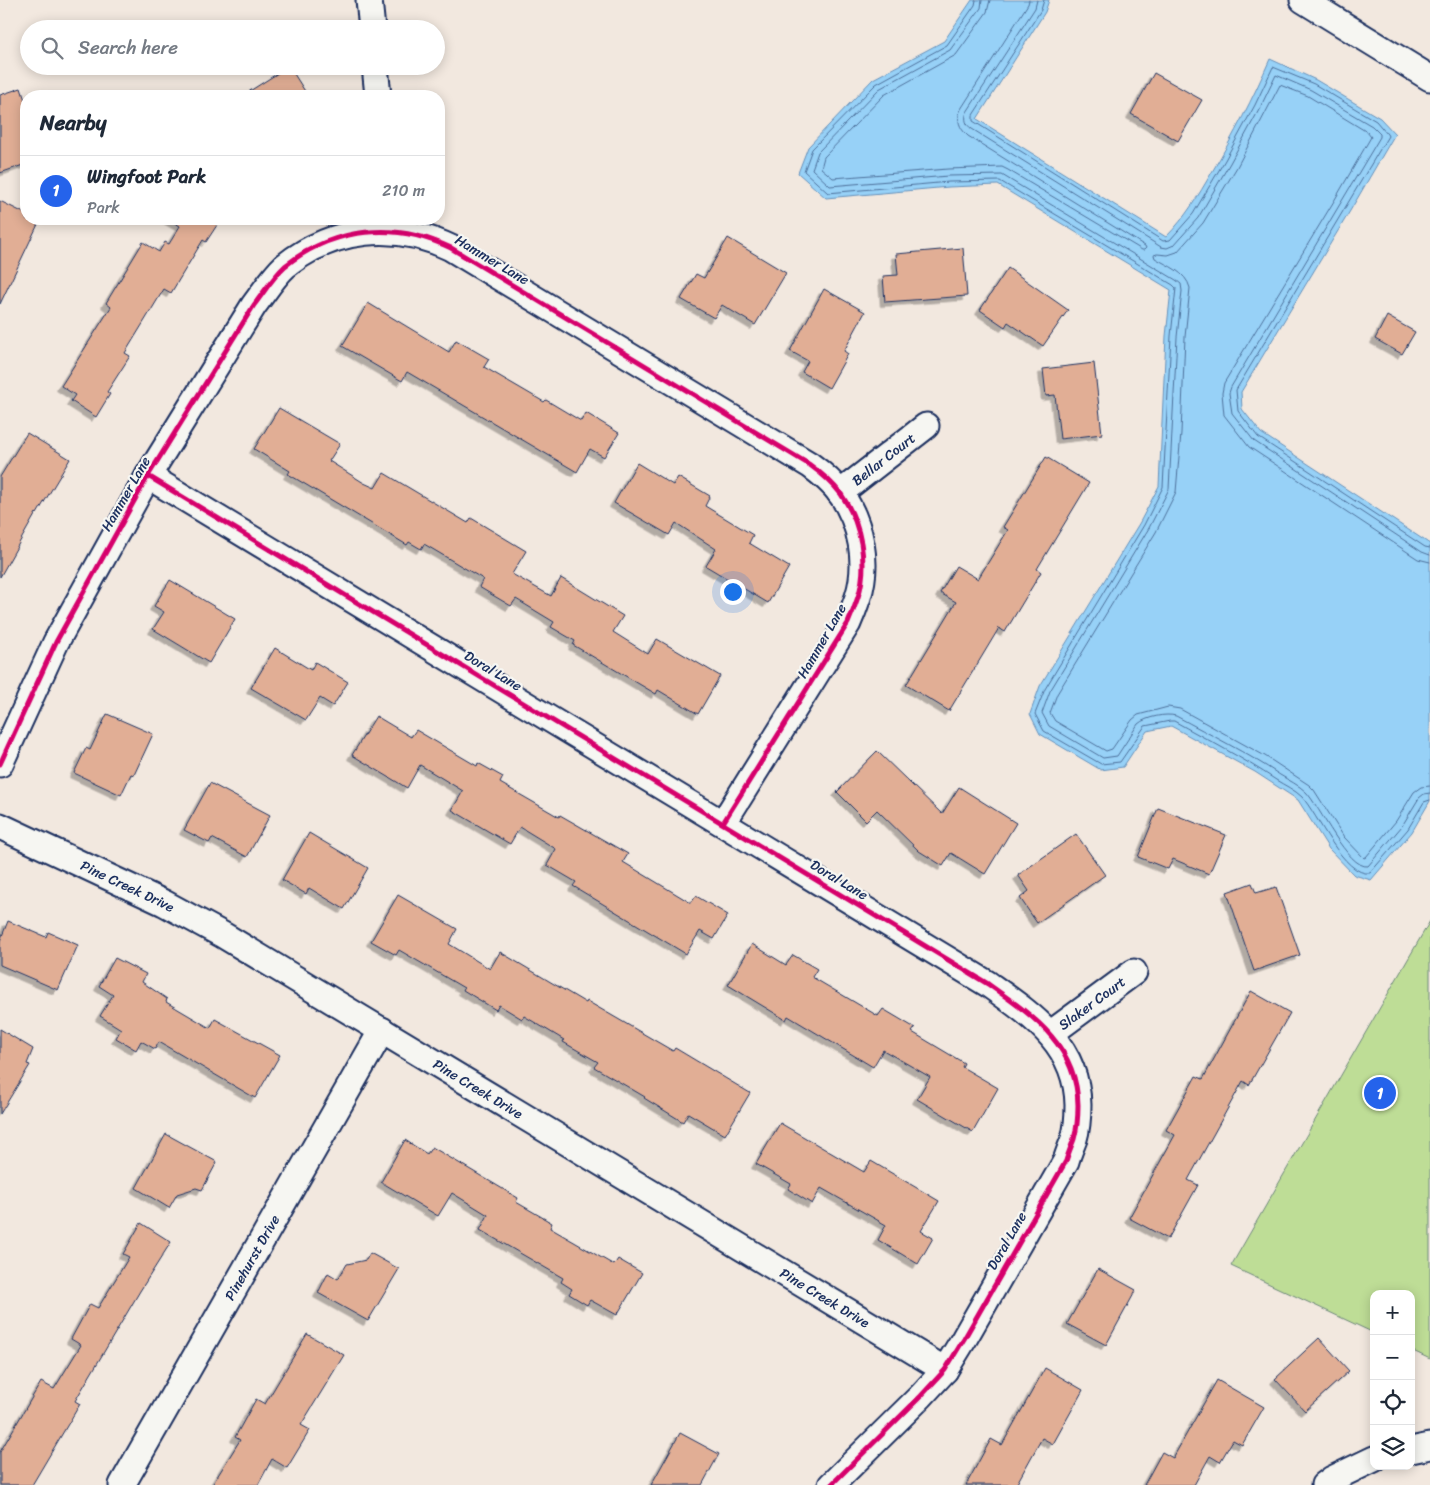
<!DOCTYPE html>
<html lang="en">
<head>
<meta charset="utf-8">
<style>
  :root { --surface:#fff; --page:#f6f6f7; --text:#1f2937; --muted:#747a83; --line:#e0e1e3; --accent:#2563eb }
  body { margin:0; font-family:Sriracha,sans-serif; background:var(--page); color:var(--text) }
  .controls { position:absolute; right:15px; bottom:15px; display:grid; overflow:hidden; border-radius:10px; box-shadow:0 2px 12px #0003 }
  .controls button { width:45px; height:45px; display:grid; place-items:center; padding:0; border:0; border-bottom:1px solid var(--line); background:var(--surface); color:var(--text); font:25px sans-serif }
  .you { position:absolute; left:732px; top:591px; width:18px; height:18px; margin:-12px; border:4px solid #fff; border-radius:50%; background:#1a73e8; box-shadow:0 0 0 8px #1a73e833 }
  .badge { display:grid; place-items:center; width:32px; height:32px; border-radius:50%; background:var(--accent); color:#fff; font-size:16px; font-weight:700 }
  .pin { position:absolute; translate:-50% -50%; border:2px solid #fff; box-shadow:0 1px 5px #0006 }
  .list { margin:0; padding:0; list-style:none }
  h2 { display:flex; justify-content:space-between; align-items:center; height:65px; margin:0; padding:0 20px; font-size:21px }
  h2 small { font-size:16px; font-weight:400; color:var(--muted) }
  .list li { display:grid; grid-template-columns:32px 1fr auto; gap:15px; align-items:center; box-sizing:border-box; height:70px; padding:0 20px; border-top:1px solid var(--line) }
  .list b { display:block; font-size:19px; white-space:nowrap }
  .list p { margin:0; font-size:16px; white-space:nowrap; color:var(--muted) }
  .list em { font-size:16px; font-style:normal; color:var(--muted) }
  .icon { flex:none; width:28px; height:28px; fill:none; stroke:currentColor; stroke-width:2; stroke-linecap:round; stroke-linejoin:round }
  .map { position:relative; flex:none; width:1430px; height:1485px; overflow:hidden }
  .search { position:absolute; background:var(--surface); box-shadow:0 2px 12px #0003; left:20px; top:20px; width:425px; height:55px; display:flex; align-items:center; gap:12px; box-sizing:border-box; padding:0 18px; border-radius:28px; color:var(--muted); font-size:19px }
  .panel { position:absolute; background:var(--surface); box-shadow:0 2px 12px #0003; left:20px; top:90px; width:425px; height:135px; border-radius:20px }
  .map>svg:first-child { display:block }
  .green { fill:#bedd96; stroke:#6c867a }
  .water { fill:#97d1f7; stroke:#6590ba }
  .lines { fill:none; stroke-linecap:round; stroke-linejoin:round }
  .shore { stroke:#4d709b; stroke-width:1 }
  .building { fill:#e1ae95; stroke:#1b2f5e; filter:url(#shadow) }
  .street-casing { stroke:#1b2f5e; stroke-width:29 }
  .street { stroke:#f6f6f2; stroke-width:25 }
  .cycleway-casing { stroke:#f6f6f2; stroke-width:8 }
  .cycleway { stroke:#d6006c; stroke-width:5 }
  .labels { text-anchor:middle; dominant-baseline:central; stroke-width:4.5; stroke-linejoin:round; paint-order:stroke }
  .street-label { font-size:14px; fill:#1b2f5e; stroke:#f6f6f2 }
</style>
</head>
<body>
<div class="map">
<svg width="1430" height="1485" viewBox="0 0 1430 1485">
  <defs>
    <filter id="shadow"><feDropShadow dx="-4.5" dy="4.5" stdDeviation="0" flood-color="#0004"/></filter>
  </defs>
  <rect width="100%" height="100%" fill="#f2e8df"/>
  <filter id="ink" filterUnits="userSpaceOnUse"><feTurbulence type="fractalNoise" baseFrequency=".02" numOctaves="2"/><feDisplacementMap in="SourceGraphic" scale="10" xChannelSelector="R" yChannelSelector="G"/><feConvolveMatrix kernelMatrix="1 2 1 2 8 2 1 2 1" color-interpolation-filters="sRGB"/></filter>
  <g filter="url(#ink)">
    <path class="green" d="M 1430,921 L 1430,1359 L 1411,1350 L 1411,1294 L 1374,1294 L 1374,1333 L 1231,1266 Z"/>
    <path class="water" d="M 972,0 L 1049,0 L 1045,12 L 977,119 L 1166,237 C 1186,217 1198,196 1212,172 C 1234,135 1253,98 1270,59 L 1316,80 L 1380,118 L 1395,134 L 1350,211 L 1241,392 L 1242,409 L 1261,433 L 1430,544 L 1430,801 L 1412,832 L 1371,880 L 1354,875 L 1329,849 L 1298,800 L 1255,772 L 1171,726 L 1147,731 L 1123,767 L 1101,770 L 1040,734 L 1030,714 L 1040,686 L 1140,522 L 1159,486 L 1166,336 L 1171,290 L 998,185 L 949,187 L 826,198 L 798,173 L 808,147 L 873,79 L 944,41 Z"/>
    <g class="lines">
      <path class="shore" d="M 976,0 L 975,5 L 947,45 L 876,84 L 812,149 L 804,171 L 828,193 L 949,182 L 1000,181 L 1173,285 L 1176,288 L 1171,336 L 1163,487 L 1144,525 L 1045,689 L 1035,714 L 1044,731 L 1101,764 L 1120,762 L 1145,726 L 1170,721 L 1174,721 C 1208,740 1243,758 1276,780 C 1284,785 1295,790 1302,797 C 1317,813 1344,877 1370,873 L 1408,829 L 1424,802 L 1430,800
        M 982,0 L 981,8 L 950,50 L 879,89 L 818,152 L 812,169 L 830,186 L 948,176 L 1002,175 L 1176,280 L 1181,284 L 1182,291 L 1177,337 L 1169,489 L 1149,528 L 1050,691 L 1042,713 L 1049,726 L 1103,758 L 1117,756 L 1138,724 C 1146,717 1166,713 1176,716 C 1211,735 1247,753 1280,775 C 1288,780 1299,785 1306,792 C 1319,805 1348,869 1368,866 L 1402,826 L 1419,798 L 1424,794 L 1430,793
        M 990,0 L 987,12 L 956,55 L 884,95 L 824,157 L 821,168 L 833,178 L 948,169 L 1002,167 L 1008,170 L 1142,250 L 1144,250 L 1146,248 L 1145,246 L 968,136 C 959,128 956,119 961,109 L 1028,4 L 1029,0
        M 1037,0 L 1035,8 L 967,112 C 964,119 966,125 972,129 L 1161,247 L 1167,248 L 1174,245 L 1198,218 L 1230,163 L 1260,108 L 1276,75 L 1311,90 L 1372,126 L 1380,134 L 1380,137 L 1231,387 L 1229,393 L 1232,413 L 1254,441 L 1422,552 L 1430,555
        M 1044,0 L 1041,10 L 973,115 L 973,121 L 1163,241 L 1170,240 L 1193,214 L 1225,160 L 1255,105 L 1273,67 L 1314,84 L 1376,121 L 1387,134 L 1388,136 L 1236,390 L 1238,411 L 1258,437 L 1425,547 L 1430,548
        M 1430,562 L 1418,559 L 1249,447 L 1224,415 L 1222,393 L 1224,383 L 1334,201 L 1371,137 L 1367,132 L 1308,96 L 1280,85 L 1237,167 L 1203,223 L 1177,252 L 1168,255 L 1157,254 L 1154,255 L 1155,258 C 1168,266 1186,272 1190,288 L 1185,337 L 1181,433 L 1176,492 L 1156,532 L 1057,694 L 1050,713 L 1055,721 L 1106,751 L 1112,749 L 1132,720 L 1138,715 L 1168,707 L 1180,709 L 1265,756 L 1309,785 L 1314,790 L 1344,837 L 1364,858 L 1366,857 L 1396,821 L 1414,792 L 1421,787 L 1430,786"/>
    </g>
    <path class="building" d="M 289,66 L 308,96 L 242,96 Z
      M 1154,73 L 1202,100 L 1178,141 L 1131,114 Z
      M 21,88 L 26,103 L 26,164 L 0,173 L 0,95 Z
      M 0,201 L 26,214 L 26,219 L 37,219 L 40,220 L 0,304 Z
      M 168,219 L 221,219 L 206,242 L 203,240 L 171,293 L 164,289 L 125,353 L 130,356 L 107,392 L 110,394 L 96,417 L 71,401 L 75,395 L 61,386 L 111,307 L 106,303 L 143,242 L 159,252 L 165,242 L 169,244 L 180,226 Z
      M 728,238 L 786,273 L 755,325 L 722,305 L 714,318 L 681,299 L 696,274 L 704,278 Z
      M 963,248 L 967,296 L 885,302 L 883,276 L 898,275 L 896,254 Z
      M 1008,268 L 1068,310 L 1043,346 L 1008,322 L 1005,327 L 980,310 Z
      M 824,289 L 865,312 L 844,351 L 848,354 L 829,388 L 802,372 L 808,361 L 790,351 Z
      M 368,303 L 449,352 L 456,340 L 489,359 L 484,367 L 544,402 L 546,400 L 581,421 L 586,413 L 619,433 L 604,457 L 590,449 L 577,472 L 407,372 L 402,381 L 342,346 Z
      M 1387,316 L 1415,332 L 1402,354 L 1375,339 Z
      M 1094,363 L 1102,434 L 1060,439 L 1055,395 L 1046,396 L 1043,369 Z
      M 279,408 L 340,444 L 329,461 L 364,483 L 375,488 L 384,473 L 468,523 L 471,518 L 526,551 L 512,574 L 551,596 L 561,578 L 623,616 L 613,632 L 648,654 L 657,639 L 720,676 L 698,714 L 658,690 L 656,694 L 573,645 L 575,641 L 551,627 L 554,622 L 516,599 L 511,606 L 479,587 L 483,579 L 424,544 L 421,549 L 409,542 L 407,545 L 288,474 L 290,471 L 254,449 Z
      M 27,433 L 70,459 L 37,514 L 36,513 L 0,577 L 0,477 Z
      M 1046,457 L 1089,483 L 1037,569 L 1041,572 L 1005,632 L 999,628 L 949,711 L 906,685 L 956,602 L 940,593 L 956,566 L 978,579 L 1008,530 L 1003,527 Z
      M 637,463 L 673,485 L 678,477 L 710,496 L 705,506 L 753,535 L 749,543 L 789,567 L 768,603 L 706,566 L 716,549 L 676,523 L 669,535 L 614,503 Z
      M 170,580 L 235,619 L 209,663 L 153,629 L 164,612 L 154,606 Z
      M 275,648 L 311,670 L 315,662 L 348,682 L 333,706 L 320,698 L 306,720 L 251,688 Z
      M 107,714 L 153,734 L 134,775 L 131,774 L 121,795 L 74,773 L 86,748 L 90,750 Z
      M 376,716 L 411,737 L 416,730 L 477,766 L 478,763 L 503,777 L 500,783 L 559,817 L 560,815 L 628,854 L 623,862 L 691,903 L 696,896 L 728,915 L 714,939 L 700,931 L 686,954 L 573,886 L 576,882 L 547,865 L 556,849 L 520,827 L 510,844 L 452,810 L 463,791 L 420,765 L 407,788 L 352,755 Z
      M 877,751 L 942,814 L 959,787 L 1016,823 L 985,874 L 951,853 L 943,866 L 919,851 L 877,810 L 866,821 L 837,792 Z
      M 210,783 L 270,815 L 247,857 L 212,838 L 209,843 L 184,830 Z
      M 1158,808 L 1226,835 L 1209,874 L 1173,859 L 1168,869 L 1138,857 Z
      M 309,833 L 368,868 L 344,909 L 309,888 L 306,894 L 282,880 Z
      M 1076,834 L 1105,875 L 1037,923 L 1020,898 L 1029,891 L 1018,875 Z
      M 1252,883 L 1256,893 L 1276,887 L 1300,955 L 1254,971 L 1227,892 Z
      M 398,895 L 457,929 L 449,944 L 490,969 L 500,952 L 586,1003 L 587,1001 L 673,1051 L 675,1048 L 750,1093 L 725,1135 L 688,1113 L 683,1122 L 644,1098 L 645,1097 L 594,1067 L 598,1062 L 563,1042 L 564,1040 L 524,1016 L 522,1019 L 499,1005 L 496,1010 L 463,990 L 464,988 L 399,950 L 396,955 L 371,941 Z
      M 8,921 L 46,937 L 48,932 L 78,945 L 58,990 L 0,965 L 0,941 Z
      M 752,944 L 786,965 L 793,955 L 817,969 L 812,977 L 878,1016 L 883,1009 L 915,1028 L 912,1032 L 964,1063 L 962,1067 L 998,1088 L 973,1132 L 917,1099 L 930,1077 L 883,1050 L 873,1067 L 788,1016 L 786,1020 L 728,985 Z
      M 115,958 L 146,974 L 142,982 L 167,999 L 166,1002 L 210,1028 L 215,1019 L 280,1055 L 255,1098 L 159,1042 L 155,1049 L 141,1041 L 136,1050 L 116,1038 L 121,1029 L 100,1016 L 113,995 L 99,986 Z
      M 1251,991 L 1290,1013 L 1249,1085 L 1243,1081 L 1188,1180 L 1198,1185 L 1168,1239 L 1129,1218 L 1175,1135 L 1166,1130 L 1196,1076 L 1203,1079 Z
      M 0,1029 L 33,1049 L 27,1064 L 30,1065 L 0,1114 Z
      M 780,1123 L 864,1172 L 871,1161 L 939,1201 L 921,1231 L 933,1238 L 918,1264 L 878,1240 L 886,1225 L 821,1188 L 812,1204 L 788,1189 L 791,1184 L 756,1164 Z
      M 166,1134 L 217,1162 L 202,1190 L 196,1188 L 177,1194 L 169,1208 L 136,1188 Z
      M 405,1140 L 427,1154 L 432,1147 L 518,1198 L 516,1202 L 552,1223 L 550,1228 L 614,1265 L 618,1259 L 642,1273 L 617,1315 L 590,1300 L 587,1305 L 569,1294 L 572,1289 L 561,1282 L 563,1278 L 480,1230 L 488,1215 L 452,1193 L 438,1216 L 381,1182 Z
      M 141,1223 L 171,1242 L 140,1291 L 75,1401 L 80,1404 L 32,1485 L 0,1485 L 0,1452 L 41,1382 L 54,1389 L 81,1345 L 71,1339 L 90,1304 L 98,1308 L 129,1257 L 123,1254 Z
      M 370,1253 L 399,1269 L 368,1321 L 318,1293 L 328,1273 L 338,1279 L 347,1264 L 366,1260 Z
      M 1098,1269 L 1136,1290 L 1106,1345 L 1067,1324 Z
      M 307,1334 L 344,1355 L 301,1425 L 310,1430 L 287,1468 L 272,1459 L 258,1485 L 212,1485 L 240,1440 L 235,1437 L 256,1399 L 265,1404 Z
      M 1319,1338 L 1349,1371 L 1305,1411 L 1275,1379 Z
      M 1045,1368 L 1083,1390 L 1053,1444 L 1042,1438 L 1016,1485 L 966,1485 L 991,1439 L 1002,1445 Z
      M 1217,1380 L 1264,1407 L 1242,1445 L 1233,1440 L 1220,1462 L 1210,1456 L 1194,1485 L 1144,1485 L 1162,1452 L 1173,1458 Z
      M 680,1433 L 719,1454 L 702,1485 L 651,1485 Z"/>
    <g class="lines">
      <g class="street-casing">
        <g id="street">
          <path d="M 369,0 L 372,29"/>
          <path d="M 1303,0 L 1430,78"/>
          <path d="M 375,66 L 378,96"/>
          <path d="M 148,476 L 988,984 C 1033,1016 1077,1045 1078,1105 C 1078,1116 1077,1129 1074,1139 C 1071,1147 1068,1154 1066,1161 L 964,1339 L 945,1370 L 921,1396 L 831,1485"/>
          <path id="s1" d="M 840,493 L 926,426"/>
          <path d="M 0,764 L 56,642 L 148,476 L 254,305 C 264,292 273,277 285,266 C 334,227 395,221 451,248 L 810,465 C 821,473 832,482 841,494 C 861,523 869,563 858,597 C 855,606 852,614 848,623 L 723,823"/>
          <path id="s2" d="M 0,826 L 164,903 L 223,935 L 945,1370"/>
          <path id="s3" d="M 1050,1034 L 1134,972"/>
          <path d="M 1411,1450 L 1430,1446"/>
          <path id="s4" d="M 122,1485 L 382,1030"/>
          <path d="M 1324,1485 L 1332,1479 L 1374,1459"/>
        </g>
      </g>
      <use href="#street" class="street"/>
      <g class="cycleway-casing">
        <path id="cycleway" d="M 148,476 L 988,984 C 1033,1016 1077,1045 1078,1105 C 1078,1116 1077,1129 1074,1139 C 1071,1147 1068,1154 1066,1161 L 964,1339 L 945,1370 L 921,1396 L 831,1485
          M 0,764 L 56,642 L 148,476 L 254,305 C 264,292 273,277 285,266 C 334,227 395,221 451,248 L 810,465 C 821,473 832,482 841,494 C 861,523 869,563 858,597 C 855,606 852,614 848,623 L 723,823"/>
      </g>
      <use href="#cycleway" class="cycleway"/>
    </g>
  </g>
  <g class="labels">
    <g class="street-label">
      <text transform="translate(492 260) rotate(31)">Hammer Lane</text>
      <text stroke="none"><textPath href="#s1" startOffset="55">Bellar Court</textPath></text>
      <text transform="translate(126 494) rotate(-60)">Hammer Lane</text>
      <text transform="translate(822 641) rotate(-60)">Hammer Lane</text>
      <text transform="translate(493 671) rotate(31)">Doral Lane</text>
      <text transform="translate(839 880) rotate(31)">Doral Lane</text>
      <text stroke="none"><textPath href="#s2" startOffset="141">Pine Creek Drive</textPath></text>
      <text stroke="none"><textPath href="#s3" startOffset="52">Slaker Court</textPath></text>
      <text stroke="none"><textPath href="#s2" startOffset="546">Pine Creek Drive</textPath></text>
      <text transform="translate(1007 1241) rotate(-60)">Doral Lane</text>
      <text stroke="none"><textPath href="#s4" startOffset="262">Pinehurst Drive</textPath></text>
      <text stroke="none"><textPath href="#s2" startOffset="951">Pine Creek Drive</textPath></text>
    </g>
  </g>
</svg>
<div class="controls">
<button>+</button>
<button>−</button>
<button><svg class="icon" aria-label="locate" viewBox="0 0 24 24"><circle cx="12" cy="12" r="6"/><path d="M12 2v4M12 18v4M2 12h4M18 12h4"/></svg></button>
<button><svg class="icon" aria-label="layers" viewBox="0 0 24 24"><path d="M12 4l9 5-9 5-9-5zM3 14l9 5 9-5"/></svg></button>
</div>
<div class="you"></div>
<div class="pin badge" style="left:1380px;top:1093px">1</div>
<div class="search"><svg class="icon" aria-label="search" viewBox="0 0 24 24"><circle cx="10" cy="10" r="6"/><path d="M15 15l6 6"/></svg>Search here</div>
<section class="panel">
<h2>Nearby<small></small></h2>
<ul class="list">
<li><span class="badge">1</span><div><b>Wingfoot Park</b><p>Park</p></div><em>210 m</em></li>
</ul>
</section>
</div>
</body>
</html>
